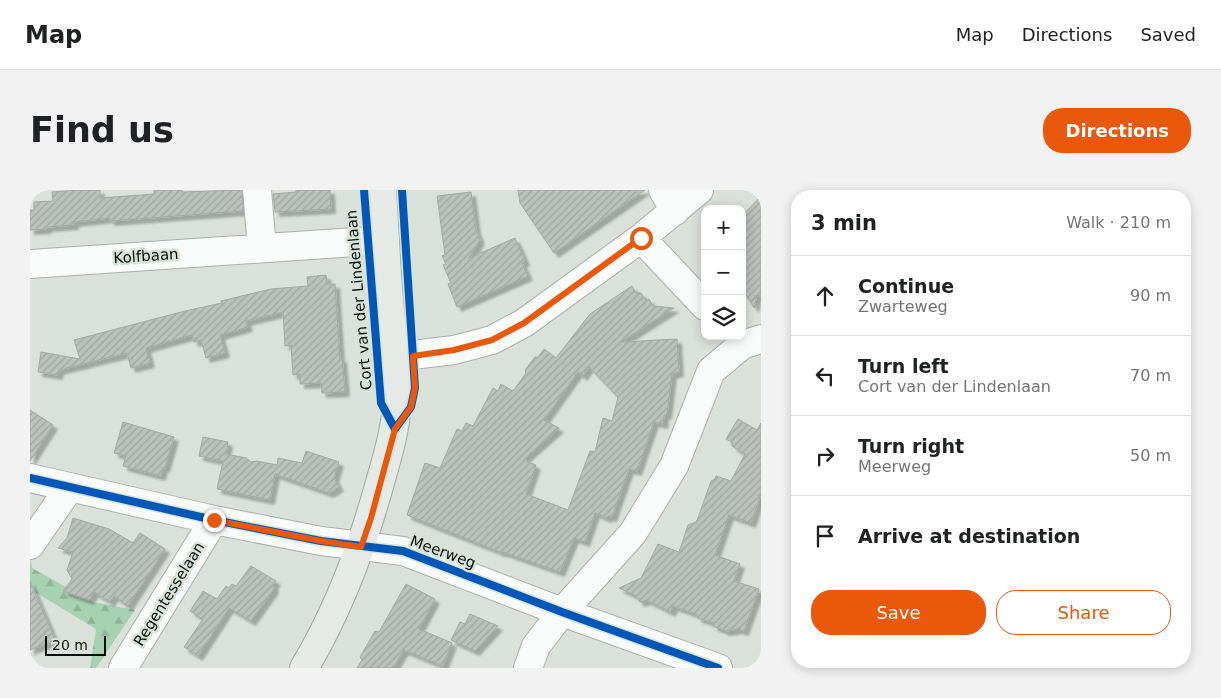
<!DOCTYPE html>
<html lang="en">
<head>
<meta charset="utf-8">
<style>
  :root { --surface:#fff; --page:#f2f2f2; --text:#202124; --muted:#757577; --line:#e0e0e0; --accent:#ea580c }
  body { margin:0; font-family:"DejaVu Sans",sans-serif; background:var(--page); color:var(--text) }
  .controls { position:absolute; right:15px; top:15px; display:grid; overflow:hidden; border-radius:10px; box-shadow:0 2px 12px #0003 }
  .controls button { width:45px; height:45px; display:grid; place-items:center; padding:0; border:0; border-bottom:1px solid var(--line); background:var(--surface); color:var(--text); font:25px sans-serif }
  .scale { position:absolute; left:15px; bottom:12px; width:61px; box-sizing:border-box; padding-left:5px; border:2px solid #080d09; border-top:0; font-size:14px; line-height:18px; white-space:nowrap; color:#080d09; -webkit-text-stroke:4px #d7e4d9; paint-order:stroke }
  .stop { position:absolute; width:15px; height:15px; margin:-11px; border:4px solid #ea580c; border-radius:50%; background:#fff }
  .stop.end { background:#ea580c; border-color:#fff; box-shadow:0 1px 5px #0008 }
  .list { margin:0; padding:0; list-style:none }
  h2 { display:flex; justify-content:space-between; align-items:center; height:65px; margin:0; padding:0 20px; font-size:21px }
  h2 small { font-size:16px; font-weight:400; color:var(--muted) }
  .list li { display:grid; grid-template-columns:32px 1fr auto; gap:15px; align-items:center; box-sizing:border-box; height:80px; padding:0 20px; border-top:1px solid var(--line) }
  .list b { display:block; font-size:19px; white-space:nowrap }
  .list p { margin:0; font-size:16px; white-space:nowrap; color:var(--muted) }
  .list em { font-size:16px; font-style:normal; color:var(--muted) }
  .actions { display:flex; gap:10px; padding:15px 20px }
  .actions a { flex:1; padding:11px 0; border:1px solid var(--accent); border-radius:20px; text-align:center; font-size:18px; color:var(--accent) }
  .actions .main { background:var(--accent); color:#fff }
  .icon { flex:none; width:28px; height:28px; fill:none; stroke:currentColor; stroke-width:2; stroke-linecap:round; stroke-linejoin:round }
  .map { position:relative; flex:none; width:731px; height:478px; overflow:hidden; border-radius:20px }
  header { display:flex; align-items:center; gap:30px; box-sizing:border-box; height:70px; padding:0 25px; background:var(--surface); border-bottom:1px solid var(--line) }
  header strong { font-size:24px }
  nav { display:flex; gap:28px; margin-inline-start:auto; font-size:18px }
  .intro { display:flex; align-items:center; justify-content:space-between; box-sizing:border-box; height:120px; padding:0 30px }
  h1 { margin:0; font-size:35px }
  .button { padding:12px 22px; border-radius:20px; background:var(--accent); color:#fff; font-size:18px; font-weight:700 }
  main { display:flex; gap:30px; padding:0 30px }
  aside { flex:1; background:var(--surface); border-radius:20px; box-shadow:0 2px 12px #0003 }
  .map>svg:first-child { display:block }
  .forest { fill:url(#forest-firs) }
  .building { fill:url(#building-hatch); stroke:#a2a8a3; fill-rule:evenodd; filter:url(#shadow) }
  .lines { fill:none; stroke-linecap:round; stroke-linejoin:round }
  .minor-casing { stroke:#aab0ab; stroke-width:30 }
  .major-casing { stroke:#9ba79d; stroke-width:30 }
  .minor { stroke:#f9fafa; stroke-width:28 }
  .major { stroke:#e5eae6; stroke-width:28 }
  .cycleway-casing { stroke:#d7e4d9; stroke-width:11 }
  .cycleway { stroke:#0057b8; stroke-width:8 }
  .route { stroke:#ea580c; stroke-width:6 }
  .labels { text-anchor:middle; dominant-baseline:central; stroke-width:5; stroke-linejoin:round; paint-order:stroke }
  .street-label { font-size:15px; fill:#080d09; stroke:#d7e4d9 }
</style>
</head>
<body>
<header>
<strong>Map</strong>
<nav><a>Map</a><a>Directions</a><a>Saved</a></nav>
</header>
<div class="intro"><h1>Find us</h1><a class="button">Directions</a></div>
<main>
<div class="map">
<svg width="731" height="478" viewBox="0 0 731 478">
  <defs>
    <pattern id="forest-firs" width="22" height="20" patternUnits="userSpaceOnUse" patternTransform="scale(1.25)"><rect width="22" height="20" fill="#a7d2b2"/><path d="M5 1l3.5 6h-7zM16 11l3.5 6h-7z" fill="#8eb398"/></pattern>
    <pattern id="building-hatch" width="6" height="6" patternUnits="userSpaceOnUse" patternTransform="scale(1.25)"><rect width="6" height="6" fill="#bbc1bc"/><path d="M-1 1l2-2M0 6l6-6M5 7l2-2" fill="none" stroke="#9fa5a0"/></pattern>
    <filter id="shadow"><feDropShadow dx="4.5" dy="4.5" stdDeviation="1" flood-color="#0004"/></filter>
  </defs>
  <rect width="100%" height="100%" fill="#dae1db"/>
  <path class="forest" d="M 0,368 L 2,378 L 63,412 L 105,420 L 66,478 L 60,478 L 66,439 L 0,399 Z"/>
  <path class="building" d="M 49,0 L 70,0 L 70,8 L 124,4 L 124,0 L 152,0 L 152,2 L 212,0 L 213,21 L 80,31 L 80,28 L 44,32 L 44,35 L 17,37 L 17,39 L 0,40 L 0,20 L 4,20 L 4,12 L 23,11 L 22,2 Z
    M 266,0 L 300,0 L 301,19 L 245,22 L 243,4 L 266,2 Z
    M 488,0 L 615,0 L 524,63 L 490,13 Z
    M 441,2 L 446,40 L 450,50 L 439,68 L 485,48 L 495,71 L 492,73 L 498,86 L 427,117 L 418,94 L 421,93 L 413,75 L 416,74 L 412,66 L 415,65 L 407,6 Z
    M 731,6 L 731,106 L 727,105 L 724,118 L 715,103 L 712,103 L 712,26 Z
    M 296,85 L 297,94 L 305,94 L 310,169 L 312,168 L 315,202 L 292,203 L 291,193 L 270,194 L 270,184 L 263,185 L 261,155 L 255,156 L 253,122 L 216,131 L 218,137 L 190,145 L 195,163 L 176,168 L 171,150 L 164,152 L 162,145 L 116,158 L 120,173 L 101,178 L 97,163 L 29,180 L 28,185 L 8,182 L 11,162 L 50,169 L 44,150 L 155,121 L 192,113 L 191,111 L 241,99 L 278,96 L 277,87 Z
    M 602,96 L 606,103 L 611,103 L 616,111 L 619,109 L 623,116 L 644,118 L 591,152 L 647,149 L 649,182 L 642,184 L 637,224 L 634,226 L 633,234 L 624,232 L 607,281 L 599,279 L 582,327 L 578,326 L 577,328 L 565,323 L 555,352 L 544,348 L 530,382 L 473,362 L 473,363 L 377,325 L 395,273 L 410,278 L 427,239 L 432,241 L 436,233 L 443,236 L 463,198 L 468,201 L 471,194 L 483,201 L 496,183 L 495,180 L 505,167 L 508,167 L 514,159 L 526,168 L 560,124 ZM 559,177 L 588,207 L 582,231 L 573,228 L 565,262 L 560,261 L 538,320 L 496,304 L 506,275 L 493,270 L 529,238 L 514,230 L 548,182 L 553,186 Z
    M 0,220 L 23,235 L 0,271 Z
    M 708,229 L 727,240 L 731,233 L 731,304 L 721,333 L 699,325 L 685,365 L 710,374 L 704,391 L 729,399 L 714,441 L 708,439 L 696,441 L 683,436 L 684,433 L 668,428 L 666,424 L 643,416 L 641,422 L 617,410 L 610,412 L 606,406 L 589,398 L 611,388 L 628,354 L 649,362 L 658,335 L 666,332 L 668,328 L 681,291 L 685,289 L 686,286 L 701,291 L 715,264 L 702,256 L 703,253 L 696,249 Z
    M 93,232 L 144,247 L 135,278 L 133,277 L 131,286 L 93,276 L 96,266 L 84,263 Z
    M 173,247 L 198,252 L 196,264 L 216,268 L 221,272 L 227,271 L 247,275 L 248,268 L 272,273 L 276,261 L 309,272 L 304,288 L 309,297 L 299,303 L 245,284 L 240,310 L 187,299 L 193,271 L 169,266 Z
    M 43,328 L 79,339 L 103,353 L 110,343 L 135,359 L 98,416 L 84,406 L 80,412 L 64,402 L 59,410 L 33,401 L 42,389 L 37,380 L 43,362 L 28,358 L 37,348 Z
    M 221,376 L 246,391 L 243,395 L 244,399 L 221,431 L 199,418 L 168,466 L 154,457 L 173,429 L 160,421 L 173,401 L 187,409 L 196,396 L 199,398 L 202,394 L 206,396 Z
    M 0,391 L 25,450 L 0,460 Z
    M 376,394 L 405,409 L 389,439 L 422,453 L 413,476 L 374,460 L 363,478 L 327,478 L 332,470 L 330,467 L 345,441 L 349,442 Z
    M 440,424 L 468,436 L 445,461 L 421,450 L 430,432 L 435,434 Z"/>
  <g class="lines">
    <g class="minor-casing">
      <path id="minor" d="M 227,0 L 232,58
        M 633,0 L 645,21
        M 611,48 L 675,116
        M 0,74 L 355,50
        M 366,167 L 424,160 L 462,150 L 494,133 L 611,48 L 669,0
        M 0,288 L 184,330 L 291,351 L 373,361 L 532,422 L 688,478
        M 0,355 L 40,297
        M 93,478 L 184,330
        M 498,478 L 506,456 L 532,422 L 603,343 L 644,276 L 681,181 L 712,155 L 731,149"/>
    </g>
    <g class="major-casing">
      <path id="major" d="M 274,478 C 309,420 333,355 351,289 C 360,258 367,233 368,200 C 368,176 363,153 361,129 C 356,86 355,43 352,0"/>
    </g>
    <use href="#minor" class="minor"/>
    <use href="#major" class="major"/>
    <g class="cycleway-casing">
      <path id="cycleway" d="M 334,0 L 351,213 L 365,239 L 381,217 L 385,198 L 372,0
        M 0,288 L 184,330 L 291,351 L 373,361 L 532,422 L 688,478"/>
    </g>
    <use href="#cycleway" class="cycleway"/>
  </g>
  <g class="lines">
    <path class="route" d="M 184,330 L 291,351 L 331,357 L 341,328 L 365,239 L 381,217 L 385,198 L 383,166 L 424,160 L 462,150 L 494,133 L 611,48"/>
  </g>
  <g class="labels">
    <g class="street-label">
      <text transform="translate(116 66) rotate(-4)">Kolfbaan</text>
      <text transform="translate(329 110) rotate(-95)">Cort van der Lindenlaan</text>
      <text transform="translate(413 362) rotate(20)">Meerweg</text>
      <text transform="translate(139 404) rotate(-58)">Regentesselaan</text>
    </g>
  </g>
</svg>
<div class="controls">
<button>+</button>
<button>−</button>
<button><svg class="icon" aria-label="layers" viewBox="0 0 24 24"><path d="M12 4l9 5-9 5-9-5zM3 14l9 5 9-5"/></svg></button>
</div>
<div class="scale">20 m</div>
<div class="stop" style="left:611px;top:48px"></div>
<div class="stop end" style="left:184px;top:330px"></div>
</div>
<aside>
<h2>3 min<small>Walk · 210 m</small></h2>
<ul class="list">
<li><svg class="icon" aria-label="ahead" viewBox="0 0 24 24"><path d="M12 20V5M6 11l6-6 6 6"/></svg><div><b>Continue</b><p>Zwarteweg</p></div><em>90 m</em></li>
<li><svg class="icon" aria-label="left" viewBox="0 0 24 24"><path d="M17 20v-9H6M10 6l-5 5 5 5"/></svg><div><b>Turn left</b><p>Cort van der Lindenlaan</p></div><em>70 m</em></li>
<li><svg class="icon" aria-label="right" viewBox="0 0 24 24"><path d="M7 20v-9h11M14 6l5 5-5 5"/></svg><div><b>Turn right</b><p>Meerweg</p></div><em>50 m</em></li>
<li><svg class="icon" aria-label="arrive" viewBox="0 0 24 24"><path d="M6 21V4h12l-3 4 3 4H6"/></svg><div><b>Arrive at destination</b></div></li>
</ul>
<div class="actions"><a class="main">Save</a><a>Share</a></div>
</aside>
</main>
</body>
</html>
